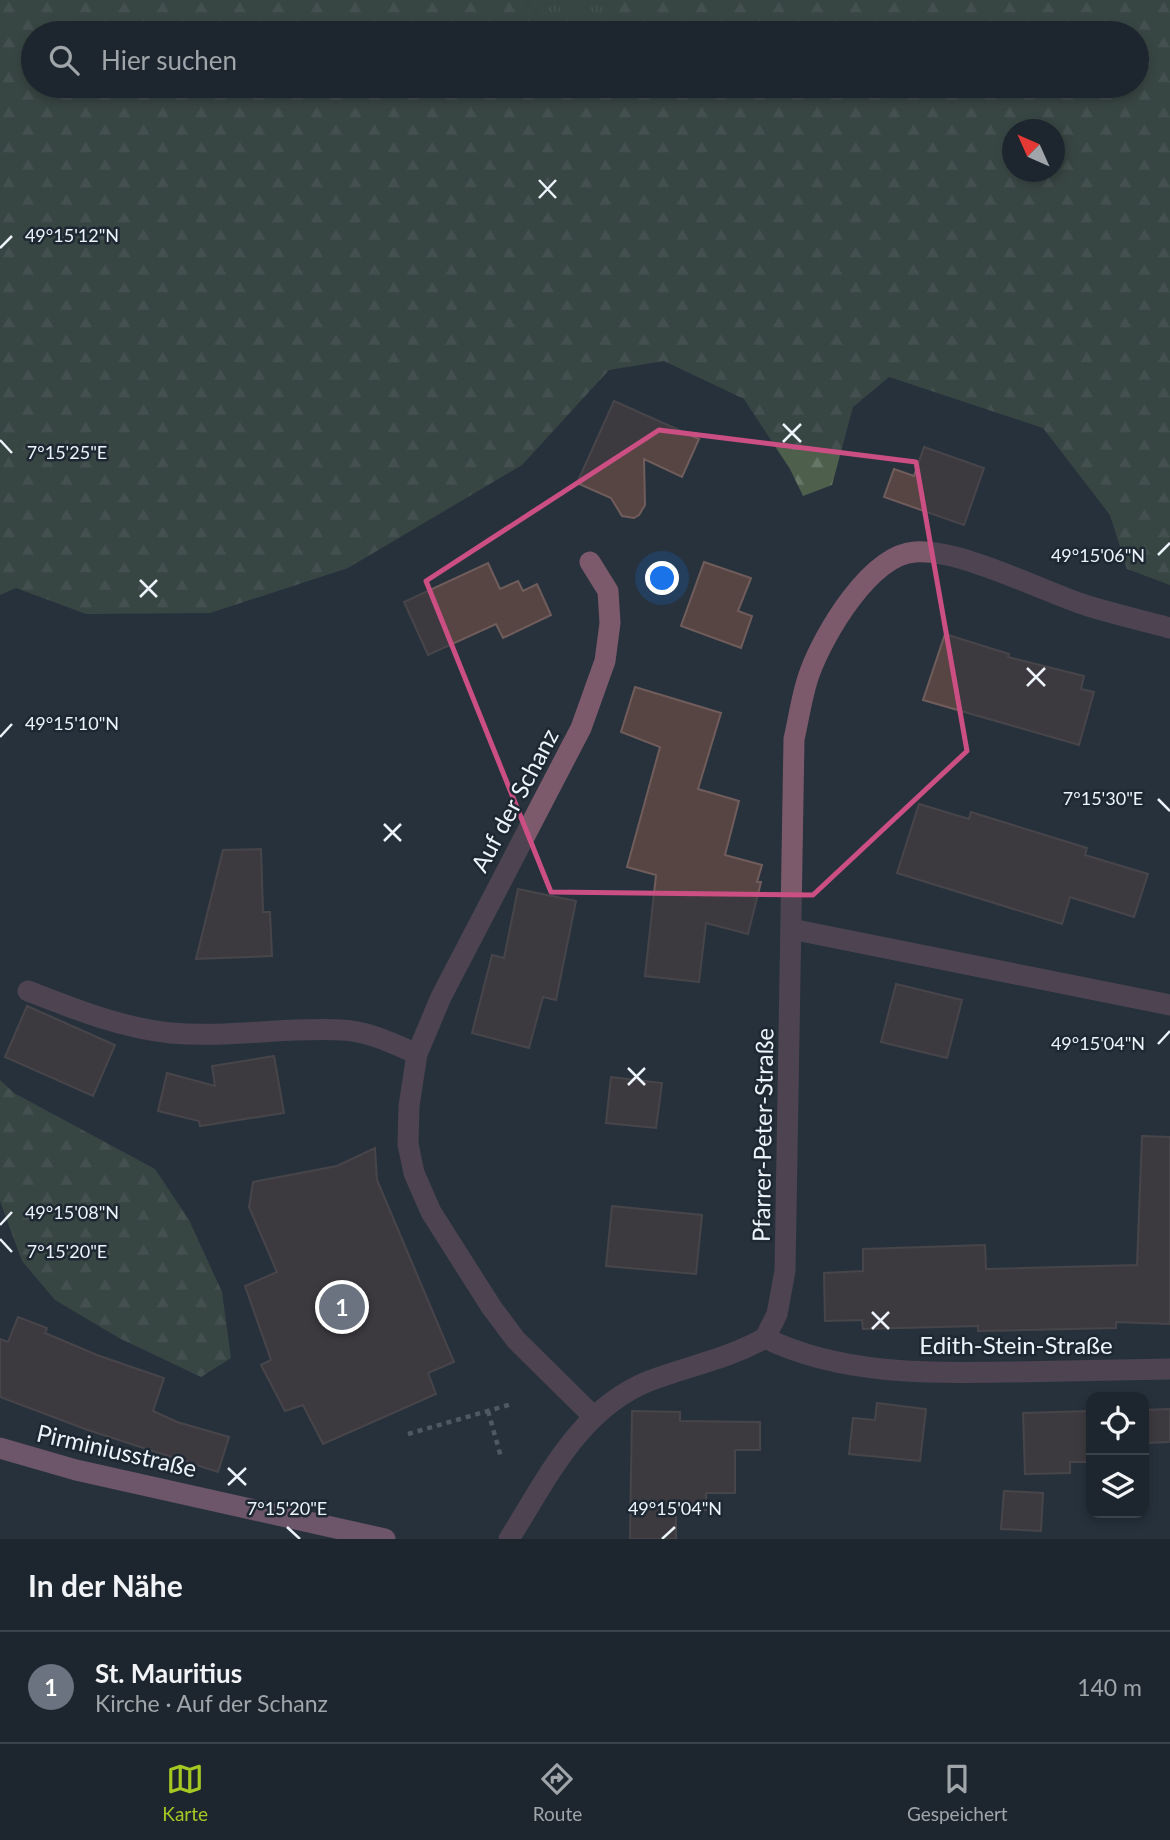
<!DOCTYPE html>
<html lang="de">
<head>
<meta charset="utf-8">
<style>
  :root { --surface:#1d262e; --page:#2a323a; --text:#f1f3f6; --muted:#a0a5aa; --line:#3b434a; --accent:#a5c823 }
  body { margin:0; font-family:Lato,sans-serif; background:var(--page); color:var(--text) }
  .controls { position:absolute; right:21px; bottom:21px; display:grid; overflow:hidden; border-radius:14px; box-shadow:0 4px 10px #0003 }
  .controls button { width:63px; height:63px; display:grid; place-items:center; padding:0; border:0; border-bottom:2px solid var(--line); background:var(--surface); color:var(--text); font:35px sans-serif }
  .compass { position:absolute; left:1002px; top:119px; width:63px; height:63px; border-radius:50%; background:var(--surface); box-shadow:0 4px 10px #0003; rotate:315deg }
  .you { position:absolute; left:663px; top:579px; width:24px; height:24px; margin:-18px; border:5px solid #fff; border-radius:50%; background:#1a73e8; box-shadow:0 0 0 10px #1a73e833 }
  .badge { display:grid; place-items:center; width:46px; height:46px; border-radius:50%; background:var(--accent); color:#fff; font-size:23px; font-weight:700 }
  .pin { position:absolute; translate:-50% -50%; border:4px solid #fff; box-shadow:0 2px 7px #0006 }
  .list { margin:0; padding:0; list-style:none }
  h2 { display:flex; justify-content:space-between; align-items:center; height:91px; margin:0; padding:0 28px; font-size:30px }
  h2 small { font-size:23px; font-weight:400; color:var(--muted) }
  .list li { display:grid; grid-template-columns:46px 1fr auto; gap:21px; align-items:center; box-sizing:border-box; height:112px; padding:0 28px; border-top:2px solid var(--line) }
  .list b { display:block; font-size:26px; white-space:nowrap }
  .list p { margin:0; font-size:23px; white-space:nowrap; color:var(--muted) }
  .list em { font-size:23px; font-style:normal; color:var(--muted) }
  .icon { flex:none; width:38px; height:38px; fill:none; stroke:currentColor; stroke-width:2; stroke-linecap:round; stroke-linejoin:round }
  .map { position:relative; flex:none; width:1170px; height:1539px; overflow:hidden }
  .search { position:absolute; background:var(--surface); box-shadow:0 4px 10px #0003; left:21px; right:21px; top:21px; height:77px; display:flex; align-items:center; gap:18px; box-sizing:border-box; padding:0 24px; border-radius:38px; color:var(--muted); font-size:26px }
  .sheet { height:203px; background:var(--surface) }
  nav { display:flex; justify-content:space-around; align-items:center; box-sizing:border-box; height:98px; border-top:2px solid var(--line); background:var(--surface); font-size:19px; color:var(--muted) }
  nav a { display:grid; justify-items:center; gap:4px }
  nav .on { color:var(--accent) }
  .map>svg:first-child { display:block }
  .grass { fill:url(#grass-tufts) }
  .forest { fill:url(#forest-firs); fill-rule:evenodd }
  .building { fill:#574544; stroke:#705d5b; stroke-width:2 }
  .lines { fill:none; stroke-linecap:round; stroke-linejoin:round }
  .path { stroke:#828b94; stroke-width:4.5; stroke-dasharray:5 5; stroke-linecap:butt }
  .minor { stroke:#7c5a6b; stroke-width:21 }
  .major { stroke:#c481a3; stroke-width:21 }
  .marked { fill:none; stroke:#cc4f83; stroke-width:5; stroke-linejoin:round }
  .ticks { fill:none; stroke:#ecf3fa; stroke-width:2.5 }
  .labels { text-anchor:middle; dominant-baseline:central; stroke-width:5; stroke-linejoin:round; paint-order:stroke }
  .street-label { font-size:24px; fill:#ecf3fa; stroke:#1d2832 }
  .ticks-label { font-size:18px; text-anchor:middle; fill:#ecf3fa; stroke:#1d2832; stroke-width:5; stroke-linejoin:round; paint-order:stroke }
</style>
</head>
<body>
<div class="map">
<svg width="1170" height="1539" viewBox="0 0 1170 1539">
  <defs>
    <pattern id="grass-tufts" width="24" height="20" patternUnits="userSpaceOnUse" patternTransform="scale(1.75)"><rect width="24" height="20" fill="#4e5f4c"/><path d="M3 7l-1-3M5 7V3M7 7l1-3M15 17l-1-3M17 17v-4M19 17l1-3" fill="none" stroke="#687667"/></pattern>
    <pattern id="forest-firs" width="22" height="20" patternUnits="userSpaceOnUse" patternTransform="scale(1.75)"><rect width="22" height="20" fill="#4e5f4c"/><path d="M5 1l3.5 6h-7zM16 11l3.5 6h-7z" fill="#687667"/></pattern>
  </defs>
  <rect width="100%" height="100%" fill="#27323d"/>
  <path class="grass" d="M 524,0 L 611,0 L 601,15 L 539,15 Z"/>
  <path class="forest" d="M 0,0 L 524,0 L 539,15 L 600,15 L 611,0 L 1170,0 L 1170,585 L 1127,569 L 1110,515 L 1043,428 L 889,377 L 853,407 L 832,485 L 803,496 L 790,469 L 744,399 L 664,361 L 609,370 L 522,465 L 348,568 L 210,613 L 86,614 L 16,588 L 0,595 ZM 33,33 L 1137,33 L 1137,86 L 33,86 ZM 1012,130 L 1054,130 L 1054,172 L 1012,172 Z
    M 0,1080 L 14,1093 L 155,1169 L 189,1220 L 222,1292 L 231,1358 L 201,1377 L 119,1338 L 55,1300 L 22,1261 L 0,1201 Z"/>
  <path class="building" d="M 614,401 L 699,439 L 682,477 L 644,459 L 645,505 L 639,515 L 634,518 L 622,516 L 611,498 L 577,483 Z
    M 924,447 L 984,468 L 964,525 L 884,497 L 894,469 L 914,476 Z
    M 704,562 L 751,578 L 738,611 L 752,616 L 741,648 L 681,626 Z
    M 488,563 L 500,589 L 518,581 L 523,591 L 537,584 L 551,615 L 503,638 L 496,624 L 428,655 L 404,602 Z
    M 945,634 L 1009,654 L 1008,657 L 1084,676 L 1081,689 L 1094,692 L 1079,745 L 923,700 Z
    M 635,687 L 721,713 L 698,789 L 739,801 L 725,855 L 762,865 L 757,882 L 761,882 L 748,934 L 706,923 L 699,982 L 645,976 L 656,875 L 627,867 L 660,747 L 621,732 Z
    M 919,804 L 969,819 L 971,812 L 1087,848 L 1085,855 L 1148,874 L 1134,917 L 1070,897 L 1062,924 L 897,873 Z
    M 261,849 L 263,912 L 270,912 L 272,956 L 196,959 L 223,850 Z
    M 518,889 L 576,901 L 556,1000 L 543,997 L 529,1048 L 472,1033 L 492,955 L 504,958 Z
    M 896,984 L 962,1000 L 947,1058 L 881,1042 Z
    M 27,1006 L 115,1045 L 93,1096 L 5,1057 Z
    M 274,1056 L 284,1113 L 200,1126 L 199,1121 L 158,1111 L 167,1073 L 215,1086 L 212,1066 Z
    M 611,1077 L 662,1083 L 656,1128 L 606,1123 Z
    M 1142,1136 L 1170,1137 L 1170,1324 L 1116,1322 L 1116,1328 L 978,1331 L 978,1326 L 863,1329 L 862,1320 L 825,1321 L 824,1273 L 863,1271 L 863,1249 L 985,1245 L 986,1269 L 1137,1265 Z
    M 375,1148 L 377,1180 L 454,1362 L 428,1373 L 436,1394 L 323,1444 L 303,1405 L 285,1411 L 261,1365 L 271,1360 L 245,1286 L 277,1272 L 249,1207 L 253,1182 L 337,1166 Z
    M 612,1206 L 702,1215 L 696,1274 L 606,1266 Z
    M 18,1317 L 47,1328 L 45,1333 L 97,1355 L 164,1378 L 153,1411 L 177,1422 L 229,1437 L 218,1472 L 88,1430 L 0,1397 L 0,1339 L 8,1342 Z
    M 877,1403 L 926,1409 L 920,1461 L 849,1454 L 853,1418 L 875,1420 Z
    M 1170,1409 L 1170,1442 L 1144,1443 L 1144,1410 Z
    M 632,1411 L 680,1412 L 680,1421 L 760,1422 L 760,1450 L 735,1450 L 735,1493 L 706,1493 L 706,1510 L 676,1510 L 676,1539 L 630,1539 Z
    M 1091,1411 L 1091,1462 L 1070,1462 L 1070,1473 L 1025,1474 L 1023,1413 Z
    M 1004,1491 L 1043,1493 L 1041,1531 L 1001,1529 Z"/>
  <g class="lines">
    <path class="path" d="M 488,1411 L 501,1457
      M 408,1434 L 512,1404"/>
    <path class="minor" d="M 590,562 L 608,591 L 610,623 L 605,661 L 581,728 L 441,997 L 417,1054 L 409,1106 L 408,1144 L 414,1173 L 431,1212 L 492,1308 L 516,1340 L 592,1415
      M 791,929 L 1170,1005
      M 28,991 C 74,1009 122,1028 171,1033 C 228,1038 284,1027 341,1030 C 368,1031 392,1043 417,1054
      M 765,1338 L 777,1314 L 785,1271 L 794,739 C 799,718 802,693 810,672 C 824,634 870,555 915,552 C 962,549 1041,591 1088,606 C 1115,614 1143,621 1170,628
      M 765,1338 C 841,1375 927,1373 1010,1372 C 1063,1371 1117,1370 1170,1369
      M 509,1539 C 547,1479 579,1409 649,1381 C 688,1366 728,1359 765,1338"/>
    <path class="major" d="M 0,1448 L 76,1470 L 385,1539"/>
  </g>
  <path d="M0 0H1170V1539H0ZM 659,430 L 916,462 L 967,751 L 813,895 L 551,892 L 426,581 Z" fill="#27323d" fill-opacity=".55" fill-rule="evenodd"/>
  <path class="marked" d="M 659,430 L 916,462 L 967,751 L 813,895 L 551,892 L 426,581 Z"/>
  <path class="ticks" d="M 539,180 L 556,198M 539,198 L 556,180M 0,248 L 12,236M 783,424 L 801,442M 0,440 L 12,453M 783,442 L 801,424M 1158,555 L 1170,543M 140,580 L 157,597M 140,597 L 157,580M 1027,668 L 1045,686M 1027,686 L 1045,668M 0,737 L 12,724M 1158,799 L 1170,811M 384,824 L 401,841M 384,841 L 401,824M 1158,1044 L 1170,1031M 628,1068 L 645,1085M 628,1085 L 645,1068M 0,1225 L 12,1212M 0,1239 L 12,1252M 872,1312 L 889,1329M 872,1329 L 889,1312M 228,1468 L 246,1485M 228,1485 L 246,1468M 287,1527 L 300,1539M 662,1539 L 675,1527"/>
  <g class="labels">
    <g class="street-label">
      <text transform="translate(514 800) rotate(-62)">Auf der Schanz</text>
      <text transform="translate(762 1135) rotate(-89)">Pfarrer-Peter-Straße</text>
      <text x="1016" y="1344">Edith-Stein-Straße</text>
      <text transform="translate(117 1450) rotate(13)">Pirminiusstraße</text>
    </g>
  </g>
  <g class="ticks-label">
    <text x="72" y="242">49°15'12"N</text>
    <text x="67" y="459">7°15'25"E</text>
    <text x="1098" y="562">49°15'06"N</text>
    <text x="72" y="730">49°15'10"N</text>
    <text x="1103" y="805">7°15'30"E</text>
    <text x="1098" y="1050">49°15'04"N</text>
    <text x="72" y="1219">49°15'08"N</text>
    <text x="67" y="1258">7°15'20"E</text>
    <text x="675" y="1515">49°15'04"N</text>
    <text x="287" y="1515">7°15'20"E</text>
  </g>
</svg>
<div class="controls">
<button><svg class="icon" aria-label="locate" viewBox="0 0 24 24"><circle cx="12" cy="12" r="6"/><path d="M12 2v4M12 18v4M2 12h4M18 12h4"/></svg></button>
<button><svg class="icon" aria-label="layers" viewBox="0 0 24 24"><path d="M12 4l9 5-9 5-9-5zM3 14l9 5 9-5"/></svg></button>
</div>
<svg class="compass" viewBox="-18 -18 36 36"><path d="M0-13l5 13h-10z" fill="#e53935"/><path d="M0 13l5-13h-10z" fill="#a0a5aa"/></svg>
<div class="you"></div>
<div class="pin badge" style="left:342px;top:1307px;background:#6b7280">1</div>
<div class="search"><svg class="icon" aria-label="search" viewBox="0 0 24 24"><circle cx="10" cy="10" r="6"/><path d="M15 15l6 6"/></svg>Hier suchen</div>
</div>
<section class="sheet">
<h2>In der Nähe<small></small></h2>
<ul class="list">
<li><span class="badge" style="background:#6b7280">1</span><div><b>St. Mauritius</b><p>Kirche · Auf der Schanz</p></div><em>140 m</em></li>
</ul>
</section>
<nav>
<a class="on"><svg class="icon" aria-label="map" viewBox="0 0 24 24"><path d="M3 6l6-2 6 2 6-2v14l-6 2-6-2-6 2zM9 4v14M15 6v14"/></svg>Karte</a>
<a><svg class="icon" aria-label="directions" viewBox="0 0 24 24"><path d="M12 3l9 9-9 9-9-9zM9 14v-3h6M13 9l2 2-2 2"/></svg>Route</a>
<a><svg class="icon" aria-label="saved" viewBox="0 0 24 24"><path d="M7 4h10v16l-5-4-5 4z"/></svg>Gespeichert</a>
</nav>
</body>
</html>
